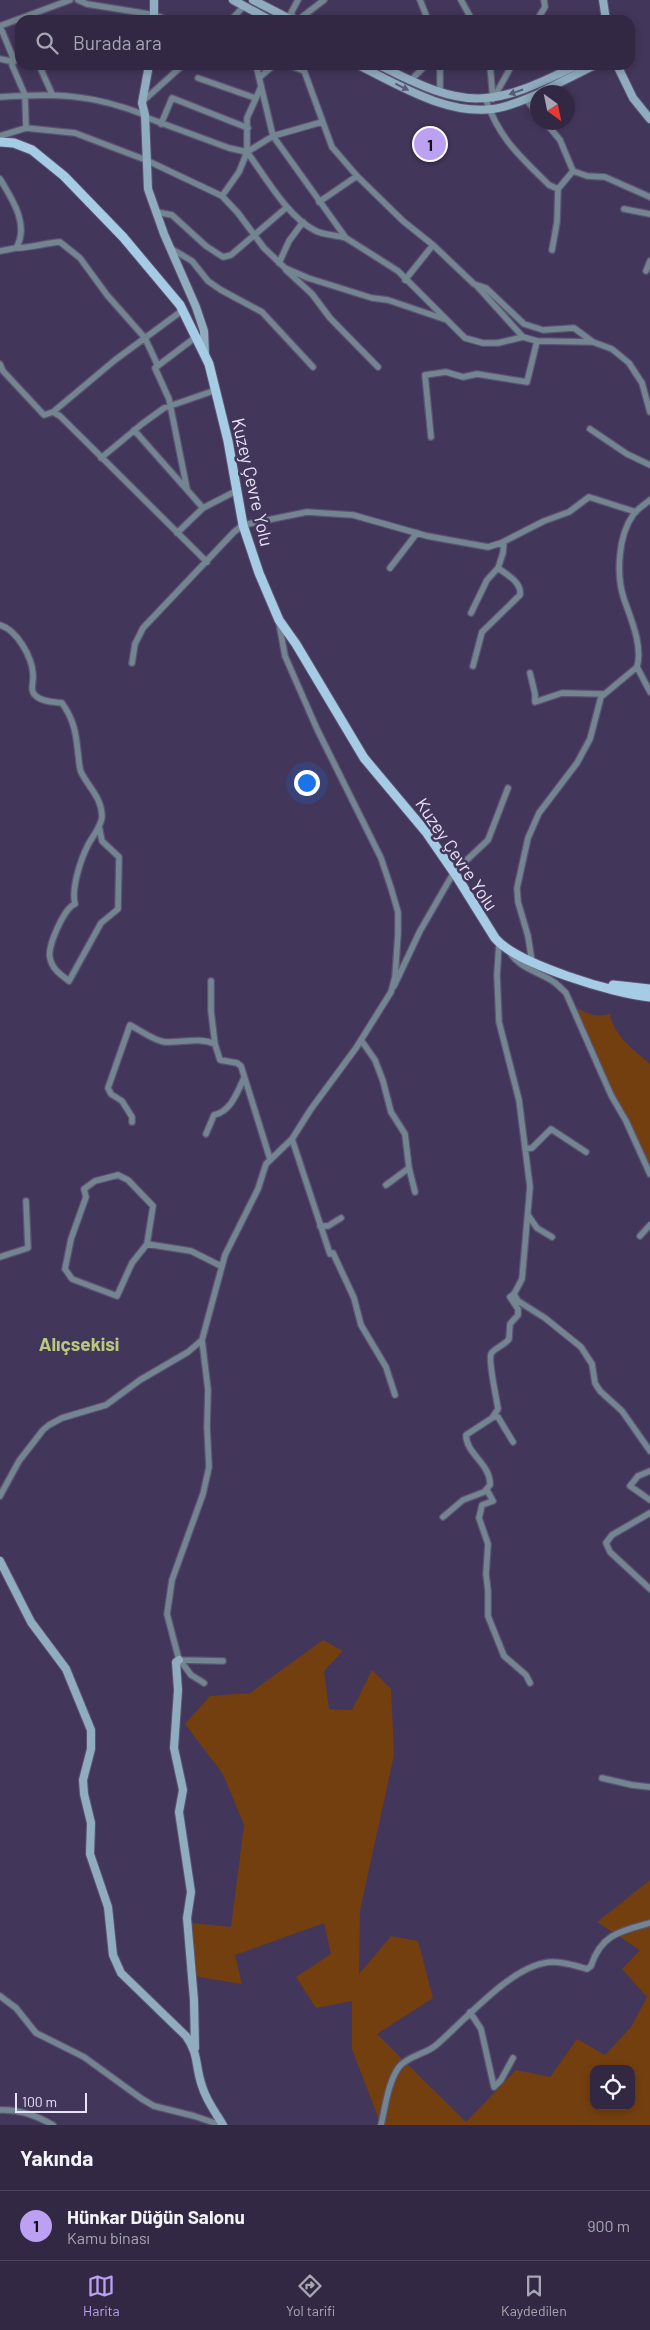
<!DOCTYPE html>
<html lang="tr">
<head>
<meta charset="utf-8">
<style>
  :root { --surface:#322844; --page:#3a304b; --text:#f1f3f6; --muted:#a8a6b2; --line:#4d445d; --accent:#bca0f2 }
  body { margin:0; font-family:Barlow,sans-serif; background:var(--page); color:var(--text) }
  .controls { position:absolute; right:15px; bottom:15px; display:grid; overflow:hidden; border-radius:10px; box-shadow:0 2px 8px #0003 }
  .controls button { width:45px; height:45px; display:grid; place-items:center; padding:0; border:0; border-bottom:1px solid var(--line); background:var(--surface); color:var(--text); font:25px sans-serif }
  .compass { position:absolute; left:530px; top:85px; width:45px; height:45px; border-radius:50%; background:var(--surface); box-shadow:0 2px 8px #0003; rotate:147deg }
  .scale { position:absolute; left:15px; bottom:12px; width:72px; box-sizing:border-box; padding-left:5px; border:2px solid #e8e3f9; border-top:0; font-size:14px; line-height:18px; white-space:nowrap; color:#e8e3f9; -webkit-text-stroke:4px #42365a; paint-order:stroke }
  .you { position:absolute; left:306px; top:782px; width:18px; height:18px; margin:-12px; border:4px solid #fff; border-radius:50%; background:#1a73e8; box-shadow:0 0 0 8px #1a73e833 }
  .badge { display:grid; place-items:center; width:32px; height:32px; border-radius:50%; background:var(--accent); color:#111; font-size:16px; font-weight:700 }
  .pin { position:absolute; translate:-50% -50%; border:2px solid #fff; box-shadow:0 1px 5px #0006 }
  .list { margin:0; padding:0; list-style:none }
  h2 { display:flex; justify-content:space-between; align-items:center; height:65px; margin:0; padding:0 20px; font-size:21px }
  h2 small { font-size:16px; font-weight:400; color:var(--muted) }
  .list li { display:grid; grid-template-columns:32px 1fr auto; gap:15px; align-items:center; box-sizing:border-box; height:70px; padding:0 20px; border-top:1px solid var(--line) }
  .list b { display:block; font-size:19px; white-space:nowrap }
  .list p { margin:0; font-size:16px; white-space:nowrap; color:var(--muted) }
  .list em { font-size:16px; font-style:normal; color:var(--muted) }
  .icon { flex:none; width:28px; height:28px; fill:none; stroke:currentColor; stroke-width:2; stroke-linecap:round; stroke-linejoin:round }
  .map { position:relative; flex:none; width:650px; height:2125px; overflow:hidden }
  .search { position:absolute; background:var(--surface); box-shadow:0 2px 8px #0003; left:15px; right:15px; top:15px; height:55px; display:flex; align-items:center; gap:12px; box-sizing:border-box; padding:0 18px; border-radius:15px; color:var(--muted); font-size:19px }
  .sheet { height:135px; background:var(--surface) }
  nav { display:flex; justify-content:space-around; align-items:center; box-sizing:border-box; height:70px; border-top:1px solid var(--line); background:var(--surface); font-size:14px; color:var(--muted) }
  nav a { display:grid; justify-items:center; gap:2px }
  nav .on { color:var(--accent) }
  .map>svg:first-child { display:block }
  .green { fill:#733f0f; fill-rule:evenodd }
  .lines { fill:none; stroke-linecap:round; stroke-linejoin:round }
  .street-casing { stroke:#5d5273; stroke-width:8 }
  .secondary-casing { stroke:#5d5273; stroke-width:10 }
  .primary-casing { stroke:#5d5273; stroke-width:11 }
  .street { stroke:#738591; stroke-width:5.5 }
  .secondary { stroke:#90adc0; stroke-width:8 }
  .primary { stroke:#a6cbe4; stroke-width:9 }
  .oneway { fill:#595a79 }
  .labels { text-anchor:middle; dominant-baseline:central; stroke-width:5; stroke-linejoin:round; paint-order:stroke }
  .street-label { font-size:18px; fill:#e8e3f9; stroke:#42365a }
  .neighbourhood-label { font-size:19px; font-weight:bold; fill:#bac87d; stroke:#42365a }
</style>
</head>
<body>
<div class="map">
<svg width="650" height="2125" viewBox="0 0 650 2125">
  <rect width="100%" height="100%" fill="#42365a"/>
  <path class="green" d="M 572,1004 C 582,1013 596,1018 610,1014 C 613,1035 635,1051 650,1064 L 650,1163 L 648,1164 L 626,1115 L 586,1048 Z
    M 323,1640 L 343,1651 L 324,1671 L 329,1709 L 352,1710 L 372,1670 L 391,1689 L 394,1755 L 360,1910 L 359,1974 L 391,1936 L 418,1941 L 433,1998 L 377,2034 L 466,2122 L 516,2070 L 550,2077 L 577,2039 L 605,2055 L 631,2027 L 647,1997 L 622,1969 L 640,1950 L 597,1922 L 650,1880 L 650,2125 L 381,2125 L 352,2049 L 352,2001 L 316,2008 L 296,1977 L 331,1954 L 324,1923 L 235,1955 L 242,1984 L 194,1976 L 192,1923 L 231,1927 L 244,1825 L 223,1774 L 185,1724 L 210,1696 L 250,1693 ZM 594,2069 L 631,2069 L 631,2106 L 594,2106 Z"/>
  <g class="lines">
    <g class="street-casing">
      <path id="street" d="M 78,0 L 87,4 L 155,15 L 168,20
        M 420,0 L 428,20
        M 461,0 L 472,20
        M 231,20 L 244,6
        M 295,20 L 291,13 L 298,0
        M 298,20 L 324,0
        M 537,20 L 545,7 L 544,0
        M 0,59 L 10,61 L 20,59
        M 39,65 L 52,94
        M 256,65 L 273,136 L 346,238 L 398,271 L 465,338 L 483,343 L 498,343 L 523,337
        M 289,65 L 304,71
        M 302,65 L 332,147 L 357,176 L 403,221 L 433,245 L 474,284 L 486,288 L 524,324 L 543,330 L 574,328 L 593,342 L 612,349 L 629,363 L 642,383 L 650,412
        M 440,65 L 440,93
        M 490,65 L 493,99
        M 260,77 L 274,65
        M 198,78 L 255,98
        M 410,81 L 426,65
        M 0,97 C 55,93 92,94 145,115
        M 493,99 L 512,65
        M 525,99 L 538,113
        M 486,100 C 500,140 520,156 549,185 L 558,189
        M 142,102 L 183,65
        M 145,117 L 229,148 L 247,152 C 265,176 288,218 316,231 C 324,235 336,235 346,238
        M 545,122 L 560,140 L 573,171 L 587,176 L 605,177 L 650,197
        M 161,124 L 172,98 L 248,128
        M 26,128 L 25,95 L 12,65 L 14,60 L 0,26 L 70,0
        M 0,136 L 26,128 L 75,133 L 146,160 L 222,196 L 238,213 L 264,248 L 285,268 L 308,278 L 372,298 L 388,300 L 444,319
        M 247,152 L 273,136 L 322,122
        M 0,179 C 12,199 30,225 16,248 L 0,251
        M 222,196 L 239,172 L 247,152 L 247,118 L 261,87
        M 319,202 L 357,176
        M 624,209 L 650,214
        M 156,212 L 172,215 L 206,246 L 223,257 L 231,255 L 287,207
        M 16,248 C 31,248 45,243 60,242 L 80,258 L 107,295 L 145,338 L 158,366
        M 170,248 L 192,261 L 208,281 L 221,290 L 262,312 L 313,367
        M 552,250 L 557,222 L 558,189 L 573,171
        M 279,263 L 289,241 L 303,222
        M 286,270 L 312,294 L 330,318 L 378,367
        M 646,271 L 650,261
        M 405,280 L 433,245
        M 476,285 L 523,337 L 537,341 L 593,342
        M 0,364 L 3,371 L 44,415 L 53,412 L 60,416 L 207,562
        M 53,412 L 115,360 L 183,310
        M 590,429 L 627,454 L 650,465
        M 134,430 L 203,508
        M 431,437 L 425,375 L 446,372 L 463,377 L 477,374 L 527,382 L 537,341
        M 101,458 L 142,424 L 164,408 L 216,390
        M 187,489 L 169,399 L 155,368 L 197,336
        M 177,533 L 203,508 L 236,491
        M 390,568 L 417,533
        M 471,613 L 487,580 L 498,568
        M 0,625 C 17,630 32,657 33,674 C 34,682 29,691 36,696 C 42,702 54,702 62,703 C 74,720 76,733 78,753 C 79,759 79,767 81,772 C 89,788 102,798 102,817 C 101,827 92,837 88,845 C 81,859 71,888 75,904 C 64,908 47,947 50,958 C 52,969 61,975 69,981 L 101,923 L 118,909 L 119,857 L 102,841 L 99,826
        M 132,663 L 135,644 L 143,628 L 234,532 L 243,525 L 307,512 L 353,515 L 427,536 L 488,547 L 501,543 L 544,521 L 569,512 L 589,497 L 636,512
        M 473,666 L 482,632 L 520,595 C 522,582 506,574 498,568 L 503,553 L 504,542
        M 637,667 L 650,692
        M 530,673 L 535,694 L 535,702 L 562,693 L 603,694
        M 499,943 L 497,975 L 499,1022 L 519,1100 L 530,1187 L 522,1279 L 514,1294 L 518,1301 L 545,1318 L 581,1347 L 592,1364 L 595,1383 L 600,1391 L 622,1411 L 650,1451
        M 508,949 C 517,968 538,971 554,982 C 558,985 562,989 566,993 L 611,1095 L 626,1121 L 650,1174
        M 532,962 L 528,936 L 518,902 L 517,888 L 528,838 L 539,813 L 577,763 L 590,739 L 601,697 L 637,667 C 643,646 631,619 624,599 C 616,575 618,536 633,515 C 637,509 644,505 650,500
        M 211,981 L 211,1011 L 215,1044
        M 394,986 L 420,931 L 454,872 L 488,840 L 508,788
        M 361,1040 L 375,1060 L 383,1081 L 391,1112 L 405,1134 L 409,1168 L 386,1185
        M 132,1122 L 132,1117 L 122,1101 L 111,1094 L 108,1088 L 130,1025 C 140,1030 154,1041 165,1042 C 182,1043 199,1037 215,1044 L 220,1060 L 237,1063 L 241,1066 L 270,1159
        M 206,1134 L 214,1115 C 231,1111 237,1093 244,1078
        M 292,1139 L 330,1254 L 333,1253 L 354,1298 L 361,1325 L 386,1367 L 395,1395
        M 525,1149 L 532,1148 L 551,1129 L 586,1152
        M 409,1168 L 415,1192
        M 118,1175 L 128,1180 L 153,1206 L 147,1244 L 132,1263 L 117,1296 L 72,1279 L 65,1269 L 71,1239 L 86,1197 L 84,1189 L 95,1181 Z
        M 528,1215 L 537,1228 L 552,1237
        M 320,1226 L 328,1226 L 341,1218
        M 640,1236 L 650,1225
        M 147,1244 L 191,1251 L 221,1266
        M 0,1257 L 28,1248 L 26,1201
        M 202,1340 L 208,1390 L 207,1427 L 209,1467 L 203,1494 L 172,1580 L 167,1614 L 179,1660 L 223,1661
        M 493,1417 L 498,1417 L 513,1442
        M 650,1471 L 638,1476 L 630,1486 L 650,1500
        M 487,1490 L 493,1501 L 482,1505 L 479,1518 L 488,1544 L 486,1574 L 488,1591 L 488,1616 L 504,1656 L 526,1675 L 530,1683
        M 0,1496 L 19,1461 L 43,1430 L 49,1425 L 62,1418 L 106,1405 L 140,1380 L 188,1352 L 202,1340 L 225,1255 L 258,1189 L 266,1164 L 292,1139 L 311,1109 L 356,1048 L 391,992 L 395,977 L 398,934 L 398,912 L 391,888 L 381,858 L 317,729 L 285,656 L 279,623
        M 650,1513 L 612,1535 L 606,1543 L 610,1552 L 650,1589
        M 443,1517 L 463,1500 L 484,1492 L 490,1485 C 491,1464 466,1454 466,1435 L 492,1418 L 498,1409 C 497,1400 488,1361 491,1354 C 493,1349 505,1345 509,1339 L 510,1324 L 518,1315 L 518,1309 L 510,1297 L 514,1294
        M 180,1660 L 191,1675 L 204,1683
        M 602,1778 L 632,1785 L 650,1787
        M 0,1996 L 16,2008 L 36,2033 L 84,2057 L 142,2099 L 154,2106 L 194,2116 L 221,2125
        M 470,2012 L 481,2029 L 494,2087 L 501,2080 L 513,2058
        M 0,2110 C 20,2109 36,2115 53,2125
        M 381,2125 C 385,2108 388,2082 399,2067 C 408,2056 425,2054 435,2046 C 464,2022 514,1961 554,1962 C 564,1962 577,1966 587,1969 L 591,1966 C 601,1934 621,1931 650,1923"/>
    </g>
    <g class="secondary-casing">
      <path id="secondary" d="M 154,0 L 154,20
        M 233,0 L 270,20
        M 253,0 L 292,20
        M 603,0 L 606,20
        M 149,65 L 142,103 L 145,115 L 148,189 L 164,234 L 196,307 L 204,331 L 205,354
        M 358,65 C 399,85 446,115 493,109 C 509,107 523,100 538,94
        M 379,65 C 467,110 489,109 577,65
        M 617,65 L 633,98 L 650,119
        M 541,92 L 595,65
        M 0,1561 L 31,1622 L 66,1669 L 91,1730 L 91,1749 L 83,1780 L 84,1794 L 91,1823 L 90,1854 L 108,1907 L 113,1955 L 121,1973 L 186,2036 C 199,2054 195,2066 202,2086 C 206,2100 215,2112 223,2125
        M 179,1660 L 176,1662 L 178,1690 L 174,1748 L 183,1790 L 179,1812 L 191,1892 L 187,1918 L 194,2000 L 195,2048"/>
    </g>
    <g class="primary-casing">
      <path id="primary" d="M 0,142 L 14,143 L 32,150 L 64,176 L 123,237 L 180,305 L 209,364 L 228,441 L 243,525 L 259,573 L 279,620 L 296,644 L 364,758 L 426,832 L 457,877 L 495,938 C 516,964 615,994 650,997
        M 613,985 L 650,989"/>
    </g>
    <use href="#street" class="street"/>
    <use href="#secondary" class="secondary"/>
    <use href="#primary" class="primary"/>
  </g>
  <defs><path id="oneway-solid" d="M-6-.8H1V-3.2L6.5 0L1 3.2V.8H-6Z" transform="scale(1.25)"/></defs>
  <g class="oneway">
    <use href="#oneway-solid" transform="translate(402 87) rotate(26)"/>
    <use href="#oneway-solid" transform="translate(516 92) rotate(161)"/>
  </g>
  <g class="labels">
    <g class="street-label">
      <text transform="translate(253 482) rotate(77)">Kuzey Çevre Yolu</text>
      <text transform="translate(457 854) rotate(56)">Kuzey Çevre Yolu</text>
    </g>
    <g class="neighbourhood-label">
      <text x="79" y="1343">Alıçsekisi</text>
    </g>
  </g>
</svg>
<div class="controls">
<button><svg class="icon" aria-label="locate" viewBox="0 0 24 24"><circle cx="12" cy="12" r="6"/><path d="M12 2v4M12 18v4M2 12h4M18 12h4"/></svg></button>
</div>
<svg class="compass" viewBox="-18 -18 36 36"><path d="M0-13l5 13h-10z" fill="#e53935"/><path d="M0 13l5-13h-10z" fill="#a8a6b2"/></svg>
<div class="scale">100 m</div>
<div class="you"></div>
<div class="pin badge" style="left:430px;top:144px">1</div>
<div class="search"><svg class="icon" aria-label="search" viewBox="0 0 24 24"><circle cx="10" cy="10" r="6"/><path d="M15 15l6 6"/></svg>Burada ara</div>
</div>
<section class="sheet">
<h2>Yakında<small></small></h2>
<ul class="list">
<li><span class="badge">1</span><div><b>Hünkar Düğün Salonu</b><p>Kamu binası</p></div><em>900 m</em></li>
</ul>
</section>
<nav>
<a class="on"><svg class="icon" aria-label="map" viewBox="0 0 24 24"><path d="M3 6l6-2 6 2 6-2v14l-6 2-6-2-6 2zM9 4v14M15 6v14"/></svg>Harita</a>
<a><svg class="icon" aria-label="directions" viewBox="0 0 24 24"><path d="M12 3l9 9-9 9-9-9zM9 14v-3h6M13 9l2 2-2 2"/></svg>Yol tarifi</a>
<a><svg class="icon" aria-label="saved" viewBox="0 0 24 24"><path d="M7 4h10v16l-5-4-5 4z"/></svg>Kaydedilen</a>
</nav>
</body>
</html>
